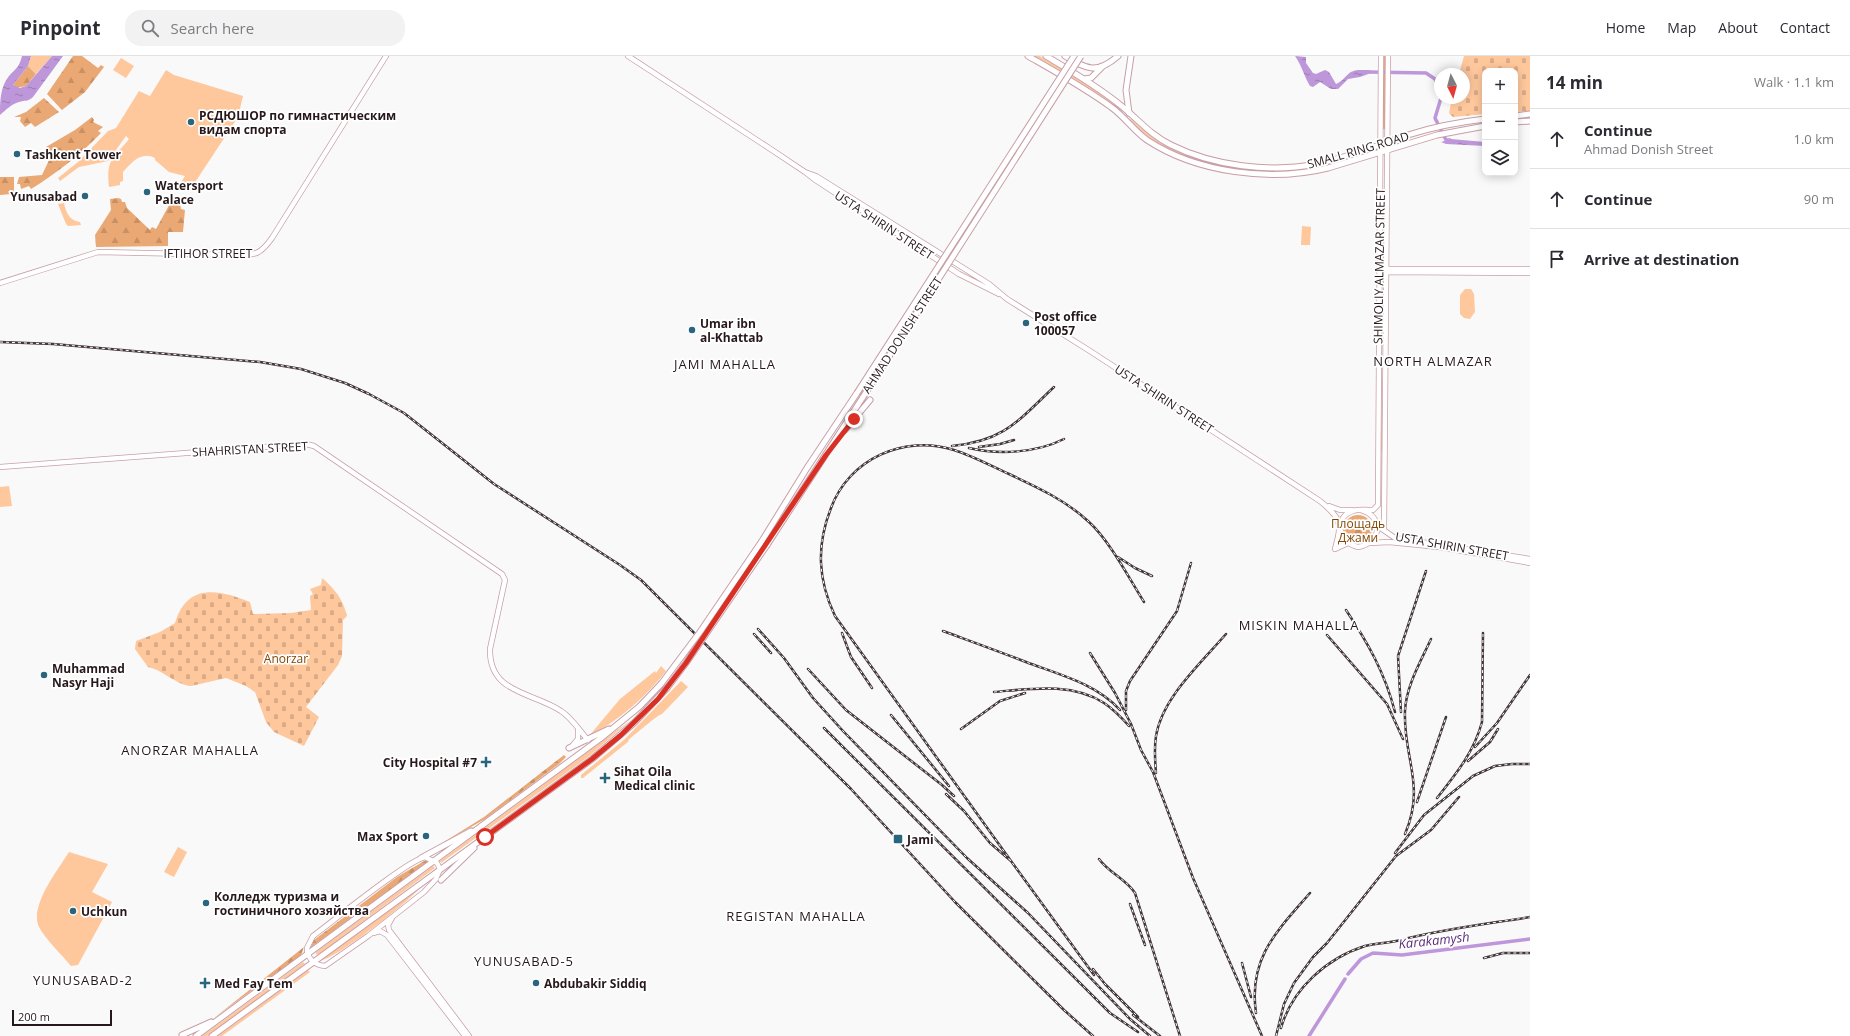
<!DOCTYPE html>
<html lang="en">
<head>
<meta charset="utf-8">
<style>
  :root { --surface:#fff; --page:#f2f2f3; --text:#2b2b33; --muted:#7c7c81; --line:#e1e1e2 }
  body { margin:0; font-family:"Open Sans",sans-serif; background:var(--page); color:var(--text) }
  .controls { position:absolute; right:12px; top:12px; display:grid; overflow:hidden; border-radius:8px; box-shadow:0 2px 10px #0003 }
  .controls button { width:36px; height:36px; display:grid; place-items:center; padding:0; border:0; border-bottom:1px solid var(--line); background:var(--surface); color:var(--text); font:20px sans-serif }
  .compass { position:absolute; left:1434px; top:12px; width:36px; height:36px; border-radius:50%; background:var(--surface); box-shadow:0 2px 10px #0003; rotate:174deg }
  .scale { position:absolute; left:12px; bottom:10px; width:100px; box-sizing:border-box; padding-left:4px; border:2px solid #27181b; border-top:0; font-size:11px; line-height:14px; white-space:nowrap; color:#27181b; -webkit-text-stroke:3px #fff; paint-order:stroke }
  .stop { position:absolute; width:12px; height:12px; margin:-9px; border:3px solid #d93025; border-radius:50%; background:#fff }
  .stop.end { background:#d93025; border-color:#fff; box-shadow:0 1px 4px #0008 }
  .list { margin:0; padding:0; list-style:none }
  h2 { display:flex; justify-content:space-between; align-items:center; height:52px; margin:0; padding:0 16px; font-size:17px }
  h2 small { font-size:13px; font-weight:400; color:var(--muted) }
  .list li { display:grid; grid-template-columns:26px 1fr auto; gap:12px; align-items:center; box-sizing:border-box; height:60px; padding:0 16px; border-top:1px solid var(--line) }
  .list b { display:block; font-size:15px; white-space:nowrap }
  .list p { margin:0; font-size:13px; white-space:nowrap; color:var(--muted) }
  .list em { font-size:13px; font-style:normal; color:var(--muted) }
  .icon { flex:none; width:22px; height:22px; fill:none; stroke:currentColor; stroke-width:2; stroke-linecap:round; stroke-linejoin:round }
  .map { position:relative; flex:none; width:1530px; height:980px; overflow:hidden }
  header { display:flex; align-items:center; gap:24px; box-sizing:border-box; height:56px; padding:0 20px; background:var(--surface); border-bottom:1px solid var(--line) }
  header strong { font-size:19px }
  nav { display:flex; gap:22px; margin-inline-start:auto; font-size:14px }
  .search { width:280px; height:36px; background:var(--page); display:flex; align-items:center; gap:10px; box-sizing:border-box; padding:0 14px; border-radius:16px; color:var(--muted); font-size:15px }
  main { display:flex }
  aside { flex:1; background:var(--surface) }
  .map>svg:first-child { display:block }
  .grass { fill:#fec79c }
  .forest { fill:url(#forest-firs) }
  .cemetery { fill:url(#cemetery-stones) }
  .water { fill:url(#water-ripples) }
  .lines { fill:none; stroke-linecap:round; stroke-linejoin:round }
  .canal { stroke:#be97da; stroke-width:3.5 }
  .secondary-casing { stroke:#c89fa8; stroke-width:6 }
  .primary-casing { stroke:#c89fa8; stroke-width:7 }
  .trunk-casing { stroke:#c89fa8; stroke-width:7 }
  .secondary { stroke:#fff; stroke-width:4.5 }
  .primary { stroke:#fff; stroke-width:5 }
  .trunk { stroke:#fff; stroke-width:5 }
  .rail-casing { stroke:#433639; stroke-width:2.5 }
  .rail { stroke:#fff; stroke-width:1; stroke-dasharray:3; stroke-linecap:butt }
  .primary-bridge-casing { stroke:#c89fa8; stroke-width:7; stroke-linecap:butt }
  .primary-bridge { stroke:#fff; stroke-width:5 }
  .route { stroke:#d93025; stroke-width:5 }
  .poi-dot { fill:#2a657e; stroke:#fff; stroke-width:1.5 }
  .labels { text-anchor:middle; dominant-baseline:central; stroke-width:3.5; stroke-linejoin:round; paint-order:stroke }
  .poi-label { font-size:12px; font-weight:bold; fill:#27181b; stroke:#fff; text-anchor:start }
  .street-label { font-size:12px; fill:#27181b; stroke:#fff }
  .park-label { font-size:12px; fill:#824605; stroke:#fff }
  .neighbourhood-label { font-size:13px; letter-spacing:1px; fill:#27181b; stroke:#fff }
  .water-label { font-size:13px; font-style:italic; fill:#5d2c7b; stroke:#fff }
</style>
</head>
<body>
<header>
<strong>Pinpoint</strong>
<div class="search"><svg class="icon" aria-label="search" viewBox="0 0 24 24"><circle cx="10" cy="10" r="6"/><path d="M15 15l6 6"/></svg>Search here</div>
<nav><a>Home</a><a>Map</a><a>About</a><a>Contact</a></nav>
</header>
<main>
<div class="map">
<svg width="1530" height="980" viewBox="0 0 1530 980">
  <defs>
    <pattern id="forest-firs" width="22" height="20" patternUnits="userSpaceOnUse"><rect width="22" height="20" fill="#eaa874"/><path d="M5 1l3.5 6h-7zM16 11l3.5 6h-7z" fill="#c99064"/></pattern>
    <pattern id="cemetery-stones" width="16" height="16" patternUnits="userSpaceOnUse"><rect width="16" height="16" fill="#fec79c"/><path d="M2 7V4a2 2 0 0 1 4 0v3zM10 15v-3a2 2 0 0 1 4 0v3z" fill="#daaa86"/></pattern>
    <pattern id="water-ripples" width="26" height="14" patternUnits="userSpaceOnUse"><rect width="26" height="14" fill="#be97da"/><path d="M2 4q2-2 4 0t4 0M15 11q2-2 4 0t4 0" fill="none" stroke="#9a7ab0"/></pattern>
  </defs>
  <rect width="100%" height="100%" fill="#f9f9f9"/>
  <path class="grass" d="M 31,0 L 52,0 L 36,18 L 28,10 Z
    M 1033,0 L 1040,0 C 1054,9 1120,45 1123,56 L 1083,30 Z
    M 121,2 L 134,10 L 126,22 L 113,14 Z
    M 166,14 L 174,19 L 243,40 L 238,61 L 190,134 L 180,128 L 185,120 L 169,116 L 155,104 L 155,102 C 141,95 132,106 123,116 L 123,125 L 120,126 L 120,129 L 109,131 C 106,104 112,104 129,83 L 126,80 L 108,105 L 79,111 L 60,125 L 58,122 L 78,106 L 108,75 L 116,72 L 139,35 L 150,40 Z
    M 1131,63 C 1169,102 1222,113 1274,112 C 1288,112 1303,113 1317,111 C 1335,107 1352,100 1370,95 L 1370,97 C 1355,102 1339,108 1324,112 C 1262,125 1174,111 1129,64 Z
    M 64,147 C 66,157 70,165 80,166 L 81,169 L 68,170 L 66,168 L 58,148 Z
    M 1302,170 L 1311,171 L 1310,189 L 1301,189 Z
    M 1465,233 L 1471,233 L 1474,238 L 1475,256 L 1470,263 L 1464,262 L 1460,258 L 1460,239 Z
    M 1381,278 L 1382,395 L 1380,395 L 1380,279 Z
    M 9,430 L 12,450 L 0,451 L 0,431 Z
    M 661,610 L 666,615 C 646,641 618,665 589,680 L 620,643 L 655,615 L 656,617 Z
    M 681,625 L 688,631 L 662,658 C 657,659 635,679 628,684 L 629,685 L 583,722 L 581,722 L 581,719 L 625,683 Z
    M 632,663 L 588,701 L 441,807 L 440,805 Z
    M 178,791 L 187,796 L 174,821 L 164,816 Z
    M 69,796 L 108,808 L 92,836 L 112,846 L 78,909 L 71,910 C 62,899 46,884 39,871 C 29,850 58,814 69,796 Z
    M 433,810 L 435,812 L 318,899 L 316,898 L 316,896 Z
    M 419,833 C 407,847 336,903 319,905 Z
    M 303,906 L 305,908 L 207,980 L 202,980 Z
    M 308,914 L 310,916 L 222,980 L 218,980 Z"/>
  <path class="forest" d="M 73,0 L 82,0 L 98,12 L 101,9 L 104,11 L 85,36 L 62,54 L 47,38 Z
    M 1383,0 L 1386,0 L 1385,73 L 1382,73 Z
    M 28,10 L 36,18 L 26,30 L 16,32 L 13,29 Z
    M 44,42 L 59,56 L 35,71 L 31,67 L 25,71 L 20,65 L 21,61 L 14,61 L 26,56 Z
    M 92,61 L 94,64 L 93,66 L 103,71 L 98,75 L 101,77 C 80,99 57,117 31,133 L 29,130 L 21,133 L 20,128 L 17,128 L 19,121 L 42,119 L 51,100 L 46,91 L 75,74 Z
    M 0,121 L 14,121 L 14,135 L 11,138 L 0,139 Z
    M 118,142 L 121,143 L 122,146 L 125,146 L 127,152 L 150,174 L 152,171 L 156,173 L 173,142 L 179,142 L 181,153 L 185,154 L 183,176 L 168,176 L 168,190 L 96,191 L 95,179 L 111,154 L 110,143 Z
    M1344 473a14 14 0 1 1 28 0a14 14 0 1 1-28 0Z
    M 564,699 L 566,701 L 559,708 L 485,763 L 436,791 L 484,761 Z
    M 426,804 L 430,804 L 310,892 L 314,884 L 397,821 Z
    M 304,891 L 301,899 L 214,962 Z"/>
  <path class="cemetery" d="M 1464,0 L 1530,0 L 1530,55 L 1515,56 L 1515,15 L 1485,15 L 1485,58 L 1453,61 L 1449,57 L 1452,42 L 1464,42 L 1464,18 L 1459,18 Z
    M 322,522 C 335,533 343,543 347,560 L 343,564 L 342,600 L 338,609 L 306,651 L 319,661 L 304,690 L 274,676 L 266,666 L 255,636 L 246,630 L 226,622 L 191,630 C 176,629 163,614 148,611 L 135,593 L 136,585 L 160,576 L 175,567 C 187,527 218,533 250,546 L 253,558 L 291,557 L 311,554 L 310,540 L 313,538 L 310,533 L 321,529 Z"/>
  <path class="water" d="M 22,0 L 31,0 L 28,10 L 13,29 L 20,32 L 26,30 L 52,0 L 63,0 L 33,41 C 28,46 25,44 19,46 C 11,48 6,54 0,59 C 0,46 0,31 9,20 C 16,12 19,12 22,0 Z
    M 1295,0 L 1306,1 L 1306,7 L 1313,17 L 1316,18 L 1325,14 L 1329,16 L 1336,28 C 1349,22 1345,13 1364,14 C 1369,14 1370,14 1374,16 L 1360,21 L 1348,23 L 1338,33 L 1331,33 L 1320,26 L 1313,31 L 1310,30 C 1304,20 1302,10 1295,0 Z
    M 1451,83 L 1485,86 L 1485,90 L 1446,88 L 1441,86 Z"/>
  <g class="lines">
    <path class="canal" d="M 1369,16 L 1426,17 L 1435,23 L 1440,34
      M 1441,42 L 1435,62 L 1446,84 L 1450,84
      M 1348,918 L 1361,903 L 1373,897 L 1402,899 L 1530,883
      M 1309,980 L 1345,923"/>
    <g class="secondary-casing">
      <path id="secondary" d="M 628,0 L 769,92 L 805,116 L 814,123 L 959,218 L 999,238
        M 805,116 L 816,120 L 989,228 L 1007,243 L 1090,295 L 1320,445 C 1342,463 1342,467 1335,493
        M 1384,213 L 1530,213
        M 1378,214 L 1386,216 L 1530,217
        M 0,227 L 98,196 L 237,199 C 255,199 260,199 272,182 L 386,0
        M 0,411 L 292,389 L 306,388 L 314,390 L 502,518 L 505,524 L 490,593 C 489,638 533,636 561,655 C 572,662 579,674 588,684
        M 1329,450 L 1340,454 L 1352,454
        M 1361,454 C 1384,460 1382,487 1358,491 C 1338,487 1333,461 1353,455 C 1359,453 1367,454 1373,454 L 1378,449 L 1381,0
        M 1382,473 L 1395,482 L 1530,503
        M 1384,474 L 1388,0
        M 1370,487 L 1389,486 L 1439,491 L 1530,507
        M 1335,493 L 1348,487
        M 573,689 L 578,683 L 578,674
        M 425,801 L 437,807 L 440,813 L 436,823 L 424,836 L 368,880 L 325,910 C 314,909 307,902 307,892 L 313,880 C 332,866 408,804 425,801 Z
        M 392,862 L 388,869 L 389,874 L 469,980
        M 373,877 L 380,875 L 387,879 L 465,980"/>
    </g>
    <g class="primary-casing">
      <path id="primary" d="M 1065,0 C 1087,13 1096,19 1118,0
        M 1084,23 L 1091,22 L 1102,11
        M 1129,57 L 1126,34 L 1131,0
        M 845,374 L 870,344
        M 762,485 L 807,412 L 857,337
        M 767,489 L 863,341
        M 569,692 L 609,673
        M 421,802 L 471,775
        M 441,824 L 474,792
        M 182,979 L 211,966
        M 196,980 L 601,682 L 639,651 L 661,628
        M 212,980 L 592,703 L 634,667 L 667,632"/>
    </g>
    <g class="trunk-casing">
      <path id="trunk" d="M 1028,0 C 1056,16 1085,32 1111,51 C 1124,60 1134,75 1147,84 C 1197,117 1271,126 1328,112 L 1437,79 L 1485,70
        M 1046,0 C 1071,15 1097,30 1119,48 C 1137,62 1150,79 1171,89 C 1213,110 1270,117 1316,108 C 1347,102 1378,89 1408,79 C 1433,71 1459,66 1485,63
        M 1515,60 L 1530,58
        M 1515,66 L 1530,65"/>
    </g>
    <use href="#secondary" class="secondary"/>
    <use href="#primary" class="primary"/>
    <use href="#trunk" class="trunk"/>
    <g class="rail-casing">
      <path id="rail" d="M 0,286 L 53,288 L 260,306 L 301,313 L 345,327 L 369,338 L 404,357 L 494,428 L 620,509 L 641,524 L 851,733 L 955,846 L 1064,954 L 1093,980
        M 952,390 C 1004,385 1018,365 1054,331
        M 979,391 L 1000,388 L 1014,384
        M 969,392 C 999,399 1036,397 1064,383
        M 1118,501 L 1135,512 L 1152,520
        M 1346,554 C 1368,587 1385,617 1395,656
        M 758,573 L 784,602 L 813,642 L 843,675 L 967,802 L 1028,857 L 1130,963 L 1150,980
        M 943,575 C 970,585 998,595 1026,606 C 1058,618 1097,628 1120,654
        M 842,577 L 851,601 L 872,632
        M 754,578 L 771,597
        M 1327,579 L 1387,648 L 1403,683
        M 1090,597 L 1115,637 L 1131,668 L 1141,694 L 1153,716 L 1193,822 L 1262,980
        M 808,613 L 846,654 L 942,729 L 954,740
        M 994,636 C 1030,633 1072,626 1104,647 C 1113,653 1121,661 1129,670
        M 1126,654 L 1126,635 L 1130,625 L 1177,555 L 1191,507
        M 1401,656 L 1398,600 L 1426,515
        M 891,659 L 949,730
        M 824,672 L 1110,957 L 1138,976
        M 961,673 L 1000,645 L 1025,637
        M 1475,691 L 1497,667 L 1530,619
        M 1468,705 L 1490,686 L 1498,673
        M 1156,717 C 1155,705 1154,692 1156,680 C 1162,642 1201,607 1226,578
        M 946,738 L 964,755 L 990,787 L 1011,805 L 1094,919
        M 1437,742 C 1456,718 1474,696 1482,666 L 1483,577
        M 1417,746 L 1446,661
        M 1405,778 C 1426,729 1403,702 1405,655 C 1406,630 1421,605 1431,583
        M 1395,797 L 1424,759 L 1473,720 L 1495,710 L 1512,708 L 1530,708
        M 1099,803 C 1109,817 1126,823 1135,837 L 1180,980
        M 1011,805 L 835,560 C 818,524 816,490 831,452 C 849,403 904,378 954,394 C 973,400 991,410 1009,418 C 1037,431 1067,445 1089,466 C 1109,484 1129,522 1144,546
        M 1130,848 L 1145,889
        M 1484,902 L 1503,897 L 1530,897
        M 1242,907 L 1251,941
        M 1093,913 L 1105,928 L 1138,961
        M 1256,957 C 1248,902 1277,875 1310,837
        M 1133,959 L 1160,980
        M 1281,972 C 1292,933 1327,902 1365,890 C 1377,887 1389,887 1401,884 C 1443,873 1487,868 1530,861
        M 1276,980 L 1284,948 L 1294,927 L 1313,901 L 1327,887 L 1396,800 L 1431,774 L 1459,741"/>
    </g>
    <use href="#rail" class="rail"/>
    <g class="primary-bridge-casing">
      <path id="primary-bridge" d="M 857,337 L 1074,0
        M 863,341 L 1081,0
        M 661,628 L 700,576 L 762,485
        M 667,632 L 686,607 L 767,489"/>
    </g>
    <use href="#primary-bridge" class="primary-bridge"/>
  </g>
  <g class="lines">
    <path class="route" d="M 485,781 L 592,703 L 621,679 L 658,643 L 686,607 L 826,399 L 854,363"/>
  </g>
  <g class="poi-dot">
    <circle cx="191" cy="66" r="4"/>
    <circle cx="17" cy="98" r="4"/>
    <circle cx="147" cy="136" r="4"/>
    <circle cx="85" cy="140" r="4"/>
    <circle cx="1026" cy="267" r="4"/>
    <circle cx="692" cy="274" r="4"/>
    <circle cx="44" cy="619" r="4"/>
    <path d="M484 700h4v4h4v4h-4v4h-4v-4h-4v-4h4z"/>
    <path d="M603 716h4v4h4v4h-4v4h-4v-4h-4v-4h4z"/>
    <circle cx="426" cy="780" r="4"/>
    <rect x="893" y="778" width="10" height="10" rx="2"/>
    <circle cx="206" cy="847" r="4"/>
    <circle cx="73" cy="855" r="4"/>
    <path d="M203 921h4v4h4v4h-4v4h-4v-4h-4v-4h4z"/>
    <circle cx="536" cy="927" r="4"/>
  </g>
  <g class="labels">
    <g class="poi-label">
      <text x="199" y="59">РСДЮШОР по гимнастическим<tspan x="199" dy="14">видам спорта</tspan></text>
      <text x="25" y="98">Tashkent Tower</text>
      <text x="155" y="129">Watersport<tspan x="155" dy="14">Palace</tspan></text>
      <text x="77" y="140" text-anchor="end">Yunusabad</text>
      <text x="1034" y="260">Post office<tspan x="1034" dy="14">100057</tspan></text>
      <text x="700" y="267">Umar ibn<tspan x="700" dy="14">al-Khattab</tspan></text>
      <text x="52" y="612">Muhammad<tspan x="52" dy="14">Nasyr Haji</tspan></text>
      <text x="477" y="706" text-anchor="end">City Hospital #7</text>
      <text x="614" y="715">Sihat Oila<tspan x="614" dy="14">Medical clinic</tspan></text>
      <text x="418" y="780" text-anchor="end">Max Sport</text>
      <text x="907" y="783">Jami</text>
      <text x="214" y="840">Колледж туризма и<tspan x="214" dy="14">гостиничного хозяйства</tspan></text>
      <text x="81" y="855">Uchkun</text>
      <text x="214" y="927">Med Fay Tem</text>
      <text x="544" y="927">Abdubakir Siddiq</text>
    </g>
    <g class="street-label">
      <text transform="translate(1358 94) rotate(-16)">SMALL RING ROAD</text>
      <text transform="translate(884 169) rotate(33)">USTA SHIRIN STREET</text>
      <text x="208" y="197">IFTIHOR STREET</text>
      <text transform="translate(1379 210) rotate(-89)">SHIMOLIY ALMAZAR STREET</text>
      <text transform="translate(902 279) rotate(-57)">AHMAD DONISH STREET</text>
      <text transform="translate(1164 343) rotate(33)">USTA SHIRIN STREET</text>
      <text transform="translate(250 393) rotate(-3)">SHAHRISTAN STREET</text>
      <text transform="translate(1452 490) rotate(10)">USTA SHIRIN STREET</text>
    </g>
    <g class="park-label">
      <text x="1358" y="467">Площадь<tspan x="1358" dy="14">Джами</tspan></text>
      <text x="286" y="602">Anorzar</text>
    </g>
    <g class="neighbourhood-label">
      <text x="1433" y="305">NORTH ALMAZAR</text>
      <text x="725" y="308">JAMI MAHALLA</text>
      <text x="1299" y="569">MISKIN MAHALLA</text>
      <text x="190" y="694">ANORZAR MAHALLA</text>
      <text x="796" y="860">REGISTAN MAHALLA</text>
      <text x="524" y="905">YUNUSABAD-5</text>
      <text x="83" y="924">YUNUSABAD-2</text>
    </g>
    <g class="water-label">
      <text transform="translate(1434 884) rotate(-6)">Karakamysh</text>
    </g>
  </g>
</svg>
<div class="controls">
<button>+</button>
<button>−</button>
<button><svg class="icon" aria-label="layers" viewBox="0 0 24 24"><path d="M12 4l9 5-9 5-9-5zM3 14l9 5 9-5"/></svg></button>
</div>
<svg class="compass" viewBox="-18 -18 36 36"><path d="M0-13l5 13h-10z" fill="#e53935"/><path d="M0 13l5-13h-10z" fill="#7c7c81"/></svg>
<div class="scale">200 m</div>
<div class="stop" style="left:485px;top:781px"></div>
<div class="stop end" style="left:854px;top:363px"></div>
</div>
<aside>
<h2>14 min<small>Walk · 1.1 km</small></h2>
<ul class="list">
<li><svg class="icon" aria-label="ahead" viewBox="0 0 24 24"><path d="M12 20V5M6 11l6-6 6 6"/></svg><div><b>Continue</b><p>Ahmad Donish Street</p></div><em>1.0 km</em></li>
<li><svg class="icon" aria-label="ahead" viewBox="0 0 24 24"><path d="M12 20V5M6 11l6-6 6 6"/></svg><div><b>Continue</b></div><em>90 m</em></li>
<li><svg class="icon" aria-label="arrive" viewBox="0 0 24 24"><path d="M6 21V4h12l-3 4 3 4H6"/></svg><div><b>Arrive at destination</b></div></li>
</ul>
</aside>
</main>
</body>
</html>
